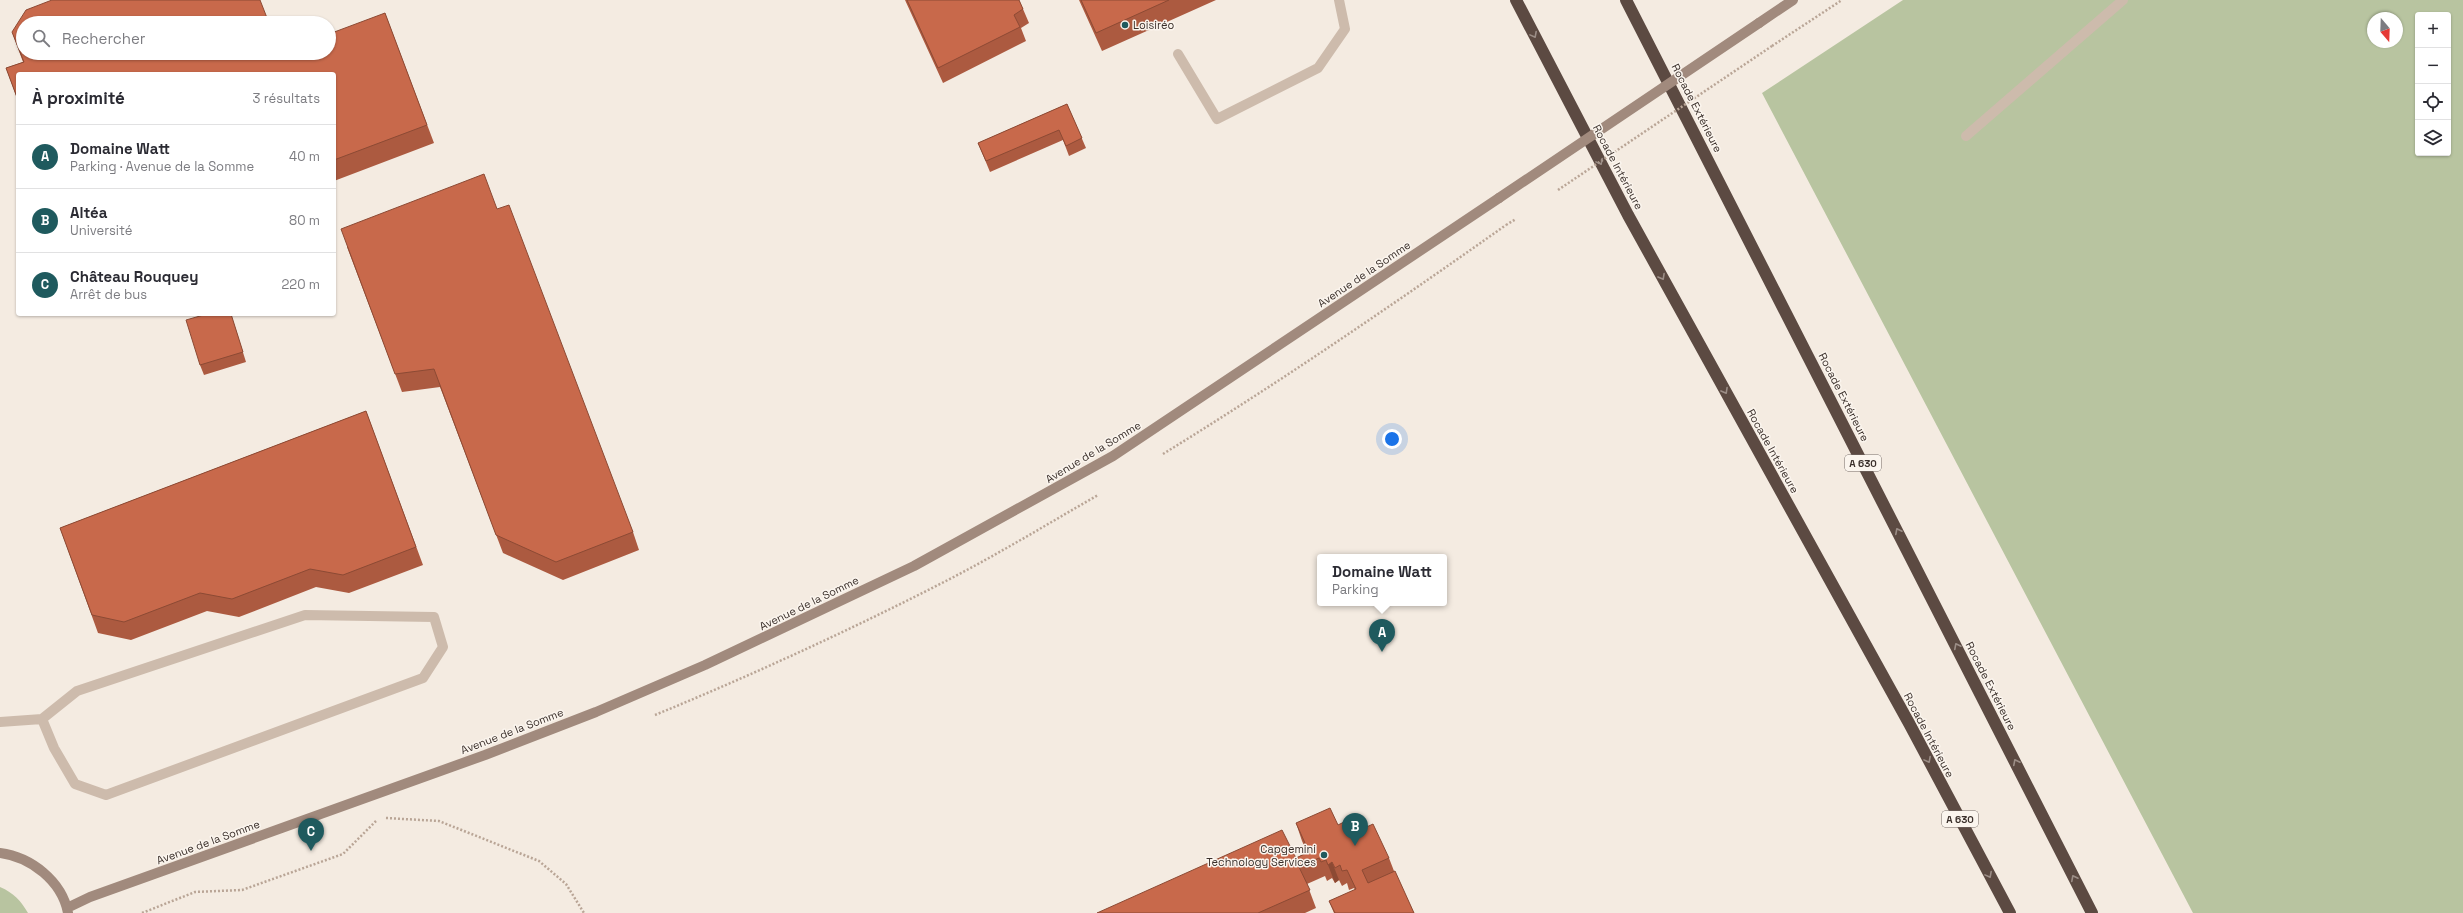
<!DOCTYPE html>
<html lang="fr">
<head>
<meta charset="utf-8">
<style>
  :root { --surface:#fff; --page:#f2f2f3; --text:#2b2b33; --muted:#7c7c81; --line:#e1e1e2; --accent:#1f5a5e }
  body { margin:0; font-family:"Space Grotesk",sans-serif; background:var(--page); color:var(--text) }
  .controls { position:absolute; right:12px; top:12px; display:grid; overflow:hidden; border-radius:4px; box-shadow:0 1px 3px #0004 }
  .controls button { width:36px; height:36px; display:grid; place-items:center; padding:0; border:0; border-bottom:1px solid var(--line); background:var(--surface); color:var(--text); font:20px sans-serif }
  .compass { position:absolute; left:2367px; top:12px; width:36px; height:36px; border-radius:50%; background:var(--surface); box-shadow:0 1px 3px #0004; rotate:161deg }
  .you { position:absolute; left:1392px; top:439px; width:14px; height:14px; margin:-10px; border:3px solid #fff; border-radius:50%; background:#1a73e8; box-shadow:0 0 0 6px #1a73e833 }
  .badge { display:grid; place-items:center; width:26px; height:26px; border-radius:50%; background:var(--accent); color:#fff; font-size:13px; font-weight:700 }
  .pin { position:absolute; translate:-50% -33px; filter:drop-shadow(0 1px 2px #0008) }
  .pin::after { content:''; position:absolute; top:21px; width:14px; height:12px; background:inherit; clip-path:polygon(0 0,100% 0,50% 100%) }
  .popup { position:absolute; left:1317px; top:554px; width:130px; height:52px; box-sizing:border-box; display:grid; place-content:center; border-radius:4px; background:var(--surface); filter:drop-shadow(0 1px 3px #0005); font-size:13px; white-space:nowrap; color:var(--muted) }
  .popup b { font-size:15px; color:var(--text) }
  .popup::after { content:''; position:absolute; left:50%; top:100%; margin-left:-8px; border:8px solid transparent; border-top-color:var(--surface) }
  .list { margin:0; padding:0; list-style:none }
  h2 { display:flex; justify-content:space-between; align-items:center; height:52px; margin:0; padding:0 16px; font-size:17px }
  h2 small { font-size:13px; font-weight:400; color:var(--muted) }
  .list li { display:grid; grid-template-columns:26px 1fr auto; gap:12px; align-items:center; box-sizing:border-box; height:64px; padding:0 16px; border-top:1px solid var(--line) }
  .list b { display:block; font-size:15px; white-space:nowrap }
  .list p { margin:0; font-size:13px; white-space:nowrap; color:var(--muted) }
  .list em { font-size:13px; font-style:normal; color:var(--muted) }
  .icon { flex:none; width:22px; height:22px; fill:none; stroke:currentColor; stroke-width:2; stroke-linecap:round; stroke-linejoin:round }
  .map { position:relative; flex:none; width:2463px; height:913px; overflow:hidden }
  .search { position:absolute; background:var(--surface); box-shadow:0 1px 3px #0004; left:16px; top:16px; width:320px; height:44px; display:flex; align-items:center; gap:10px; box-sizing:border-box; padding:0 14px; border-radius:22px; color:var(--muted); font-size:15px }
  .panel { position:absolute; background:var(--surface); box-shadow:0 1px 3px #0004; left:16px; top:72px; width:320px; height:244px; border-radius:4px }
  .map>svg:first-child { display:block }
  .green { fill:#b8c4a0; fill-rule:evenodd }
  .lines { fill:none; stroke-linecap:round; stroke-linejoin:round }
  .path { stroke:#b9a596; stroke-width:2.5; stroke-dasharray:2 2; stroke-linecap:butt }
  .service { stroke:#cdbbac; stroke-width:10 }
  .secondary { stroke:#a18a7d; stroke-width:10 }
  .motorway { stroke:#5c4a42; stroke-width:12 }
  .path-bridge { stroke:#b9a596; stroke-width:2.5; stroke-dasharray:2 2; stroke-linecap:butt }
  .secondary-bridge { stroke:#a18a7d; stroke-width:10 }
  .wall { fill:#ac5a40 }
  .shaded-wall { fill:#8c4a34 }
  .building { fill:#c8694b; stroke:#8c4a34 }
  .oneway { stroke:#9c8e87 }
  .poi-dot { fill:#1f5a5e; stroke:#fbf5ee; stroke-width:1.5 }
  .labels { text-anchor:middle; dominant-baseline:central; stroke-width:3; stroke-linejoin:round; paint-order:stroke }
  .shield { fill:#fbf5ee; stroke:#756b66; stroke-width:1 }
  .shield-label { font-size:10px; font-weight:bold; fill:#3b302b }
  .poi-label { font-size:11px; fill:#3b302b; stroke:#fbf5ee; text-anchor:start }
  .street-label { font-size:11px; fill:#3b302b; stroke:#fbf5ee }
</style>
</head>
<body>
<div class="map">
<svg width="2463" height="913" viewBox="0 0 2463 913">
  <rect width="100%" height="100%" fill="#f4ebe1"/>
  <path class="green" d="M 1903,0 L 2463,0 L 2463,913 L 2193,913 L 1762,93 ZM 2418,15 L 2448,15 L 2448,153 L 2418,153 ZM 2373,18 L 2397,18 L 2397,42 L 2373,42 Z
    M 0,887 C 14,893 21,901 28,913 L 0,913 Z"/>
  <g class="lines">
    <path class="path" d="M 1772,46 L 1842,0
      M 1163,454 C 1280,382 1394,304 1506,225
      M 655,715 C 752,675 848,631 942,583 C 995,556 1046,525 1098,495
      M 386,818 L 439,821 L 539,861 L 566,884 L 584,913
      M 142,913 L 195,892 L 242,890 L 343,854 L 376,821"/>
    <path class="service" d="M 1178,54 L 1217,119 L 1318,68 L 1345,29 L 1339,0
      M 1966,136 L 2123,0
      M 0,722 L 42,719 L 77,691 L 305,615 L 434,617 L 443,647 L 423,678 L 106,795 L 75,784 L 54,748 L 42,719"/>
    <path class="secondary" d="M 1759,23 L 1793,0
      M 0,853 C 31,857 62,881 68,913
      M 67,908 L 90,897 L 485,755 L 596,712 L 705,665 L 914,566 L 1113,456 L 1499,198"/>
    <path class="motorway" d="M 1516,0 L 1628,215 L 1910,725 L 2010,913
      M 1626,0 L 2092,913"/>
    <path class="path-bridge" d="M 1558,190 L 1772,46
      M 1506,225 L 1516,219"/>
    <path class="secondary-bridge" d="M 1499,198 L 1759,23"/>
  </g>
  <path class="wall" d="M 905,0 L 1019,0 L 1023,9 L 1029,23 L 1021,28 L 1026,41 L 943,83 Z
    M 1079,0 L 1216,0 L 1102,51 Z
    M 385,13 L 434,143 L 334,181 L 334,74 L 18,74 L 18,101 L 6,68 L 23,62 L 12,32 L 23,53 L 329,53 Z
    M 1067,104 L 1086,148 L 1069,156 L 1063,140 L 990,172 L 978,143 Z
    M 497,209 L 633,532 L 639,550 L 563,580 L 503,553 L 440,387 L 402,392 L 347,247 Z
    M 231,314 L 246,362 L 204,375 L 200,365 Z
    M 366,411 L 423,565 L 349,593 L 316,587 L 239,617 L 207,611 L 131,640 L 98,633 L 60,528 Z
    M 1296,823 L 1338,825 L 1358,831 L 1389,858 L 1394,871 L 1414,913 L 1334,913 L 1329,901 L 1355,890 L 1354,888 L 1349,890 L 1347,883 L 1342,886 L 1339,880 L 1335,883 L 1332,878 L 1327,881 L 1325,876 L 1307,884 L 1316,908 L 1305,913 L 1097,913 L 1296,858 L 1307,852 L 1302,841 Z"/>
  <path class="shaded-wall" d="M 1332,862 L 1339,880 L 1335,883 L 1328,865 Z"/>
  <path class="building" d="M 52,0 L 260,0 L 269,23 L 23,23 L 23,53 L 329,53 L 329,34 L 385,13 L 427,125 L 334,160 L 334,74 L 18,74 L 18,100 L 6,68 L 24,62 L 12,32 L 26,10 Z
    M 907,0 L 1019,0 L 1023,9 L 1014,15 L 1020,27 L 938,68 Z
    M 1081,0 L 1169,0 L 1096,33 Z
    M 1067,104 L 1082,138 L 1066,146 L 1059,130 L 986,161 L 978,143 Z
    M 484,174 L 497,209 L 509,205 L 633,532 L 556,562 L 496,535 L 434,369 L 395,374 L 341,229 Z
    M 207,314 L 231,314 L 243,352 L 200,365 L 186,320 Z
    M 366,411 L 416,547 L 343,575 L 310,569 L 232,599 L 200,593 L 124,622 L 92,615 L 60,528 Z
    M 1330,808 L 1338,825 L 1352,818 L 1358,831 L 1373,824 L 1389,858 L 1362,870 L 1368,883 L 1395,871 L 1414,913 L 1335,913 L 1329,901 L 1356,889 L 1347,870 L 1342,871 L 1340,865 L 1335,868 L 1332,862 L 1328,865 L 1326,860 L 1321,862 L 1319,858 L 1299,867 L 1310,890 L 1258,913 L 1097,913 L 1282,830 L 1296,858 L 1309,852 L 1296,823 Z"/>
  <defs><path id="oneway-chevron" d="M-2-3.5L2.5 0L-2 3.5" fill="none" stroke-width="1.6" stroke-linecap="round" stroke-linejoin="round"/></defs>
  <g class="oneway">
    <use href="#oneway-chevron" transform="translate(1534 35) rotate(62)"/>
    <use href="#oneway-chevron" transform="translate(1600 162) rotate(62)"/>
    <use href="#oneway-chevron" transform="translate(1662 277) rotate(61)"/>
    <use href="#oneway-chevron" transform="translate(1725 391) rotate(61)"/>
    <use href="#oneway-chevron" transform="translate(1898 531) rotate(-117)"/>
    <use href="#oneway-chevron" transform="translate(1957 646) rotate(-117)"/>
    <use href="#oneway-chevron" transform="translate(1928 760) rotate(62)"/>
    <use href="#oneway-chevron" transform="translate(2016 762) rotate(-117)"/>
    <use href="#oneway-chevron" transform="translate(1989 875) rotate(62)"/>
    <use href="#oneway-chevron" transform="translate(2074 878) rotate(-117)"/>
  </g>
  <g class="poi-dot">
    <circle cx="1125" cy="25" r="4"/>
    <circle cx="1324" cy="855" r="4"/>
  </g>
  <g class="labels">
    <g class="shield">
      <rect x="1845" y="455" width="36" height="16" rx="3"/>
      <rect x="1942" y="811" width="36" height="16" rx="3"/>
    </g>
    <g class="shield-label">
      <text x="1863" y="463">A 630</text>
      <text x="1960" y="819">A 630</text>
    </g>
    <g class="poi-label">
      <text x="1133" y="25">Loisiréo</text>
      <text x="1316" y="849" text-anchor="end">Capgemini<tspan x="1316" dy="13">Technology Services</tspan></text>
    </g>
    <g class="street-label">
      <text transform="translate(1697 108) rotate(63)">Rocade Extérieure</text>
      <text transform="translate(1618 167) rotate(62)">Rocade Intérieure</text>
      <text transform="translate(1364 274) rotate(-34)">Avenue de la Somme</text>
      <text transform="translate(1844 397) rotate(63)">Rocade Extérieure</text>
      <text transform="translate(1773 451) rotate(61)">Rocade Intérieure</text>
      <text transform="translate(1093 452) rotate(-31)">Avenue de la Somme</text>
      <text transform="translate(809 603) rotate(-26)">Avenue de la Somme</text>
      <text transform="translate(1991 686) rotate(63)">Rocade Extérieure</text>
      <text transform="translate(512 731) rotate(-21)">Avenue de la Somme</text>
      <text transform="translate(1929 735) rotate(62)">Rocade Intérieure</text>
      <text transform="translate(208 842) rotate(-20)">Avenue de la Somme</text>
    </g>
  </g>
</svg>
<div class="controls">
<button>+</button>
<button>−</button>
<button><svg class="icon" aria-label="locate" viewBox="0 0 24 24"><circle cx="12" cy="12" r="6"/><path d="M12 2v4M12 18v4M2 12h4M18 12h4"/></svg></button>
<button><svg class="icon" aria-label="layers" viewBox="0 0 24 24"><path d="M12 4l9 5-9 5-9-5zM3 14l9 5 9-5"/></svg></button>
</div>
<svg class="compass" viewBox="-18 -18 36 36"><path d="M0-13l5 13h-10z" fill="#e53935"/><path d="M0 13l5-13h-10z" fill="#7c7c81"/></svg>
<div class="you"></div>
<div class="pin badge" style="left:1382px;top:652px">A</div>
<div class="popup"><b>Domaine Watt</b>Parking</div>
<div class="pin badge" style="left:1355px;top:846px">B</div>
<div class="pin badge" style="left:311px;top:851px">C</div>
<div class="search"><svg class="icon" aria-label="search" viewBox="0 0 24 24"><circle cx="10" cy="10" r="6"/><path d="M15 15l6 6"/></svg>Rechercher</div>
<section class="panel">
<h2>À proximité<small>3 résultats</small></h2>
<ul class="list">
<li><span class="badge">A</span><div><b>Domaine Watt</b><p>Parking · Avenue de la Somme</p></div><em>40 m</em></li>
<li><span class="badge">B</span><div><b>Altéa</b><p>Université</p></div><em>80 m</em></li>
<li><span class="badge">C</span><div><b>Château Rouquey</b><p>Arrêt de bus</p></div><em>220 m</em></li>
</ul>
</section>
</div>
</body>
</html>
